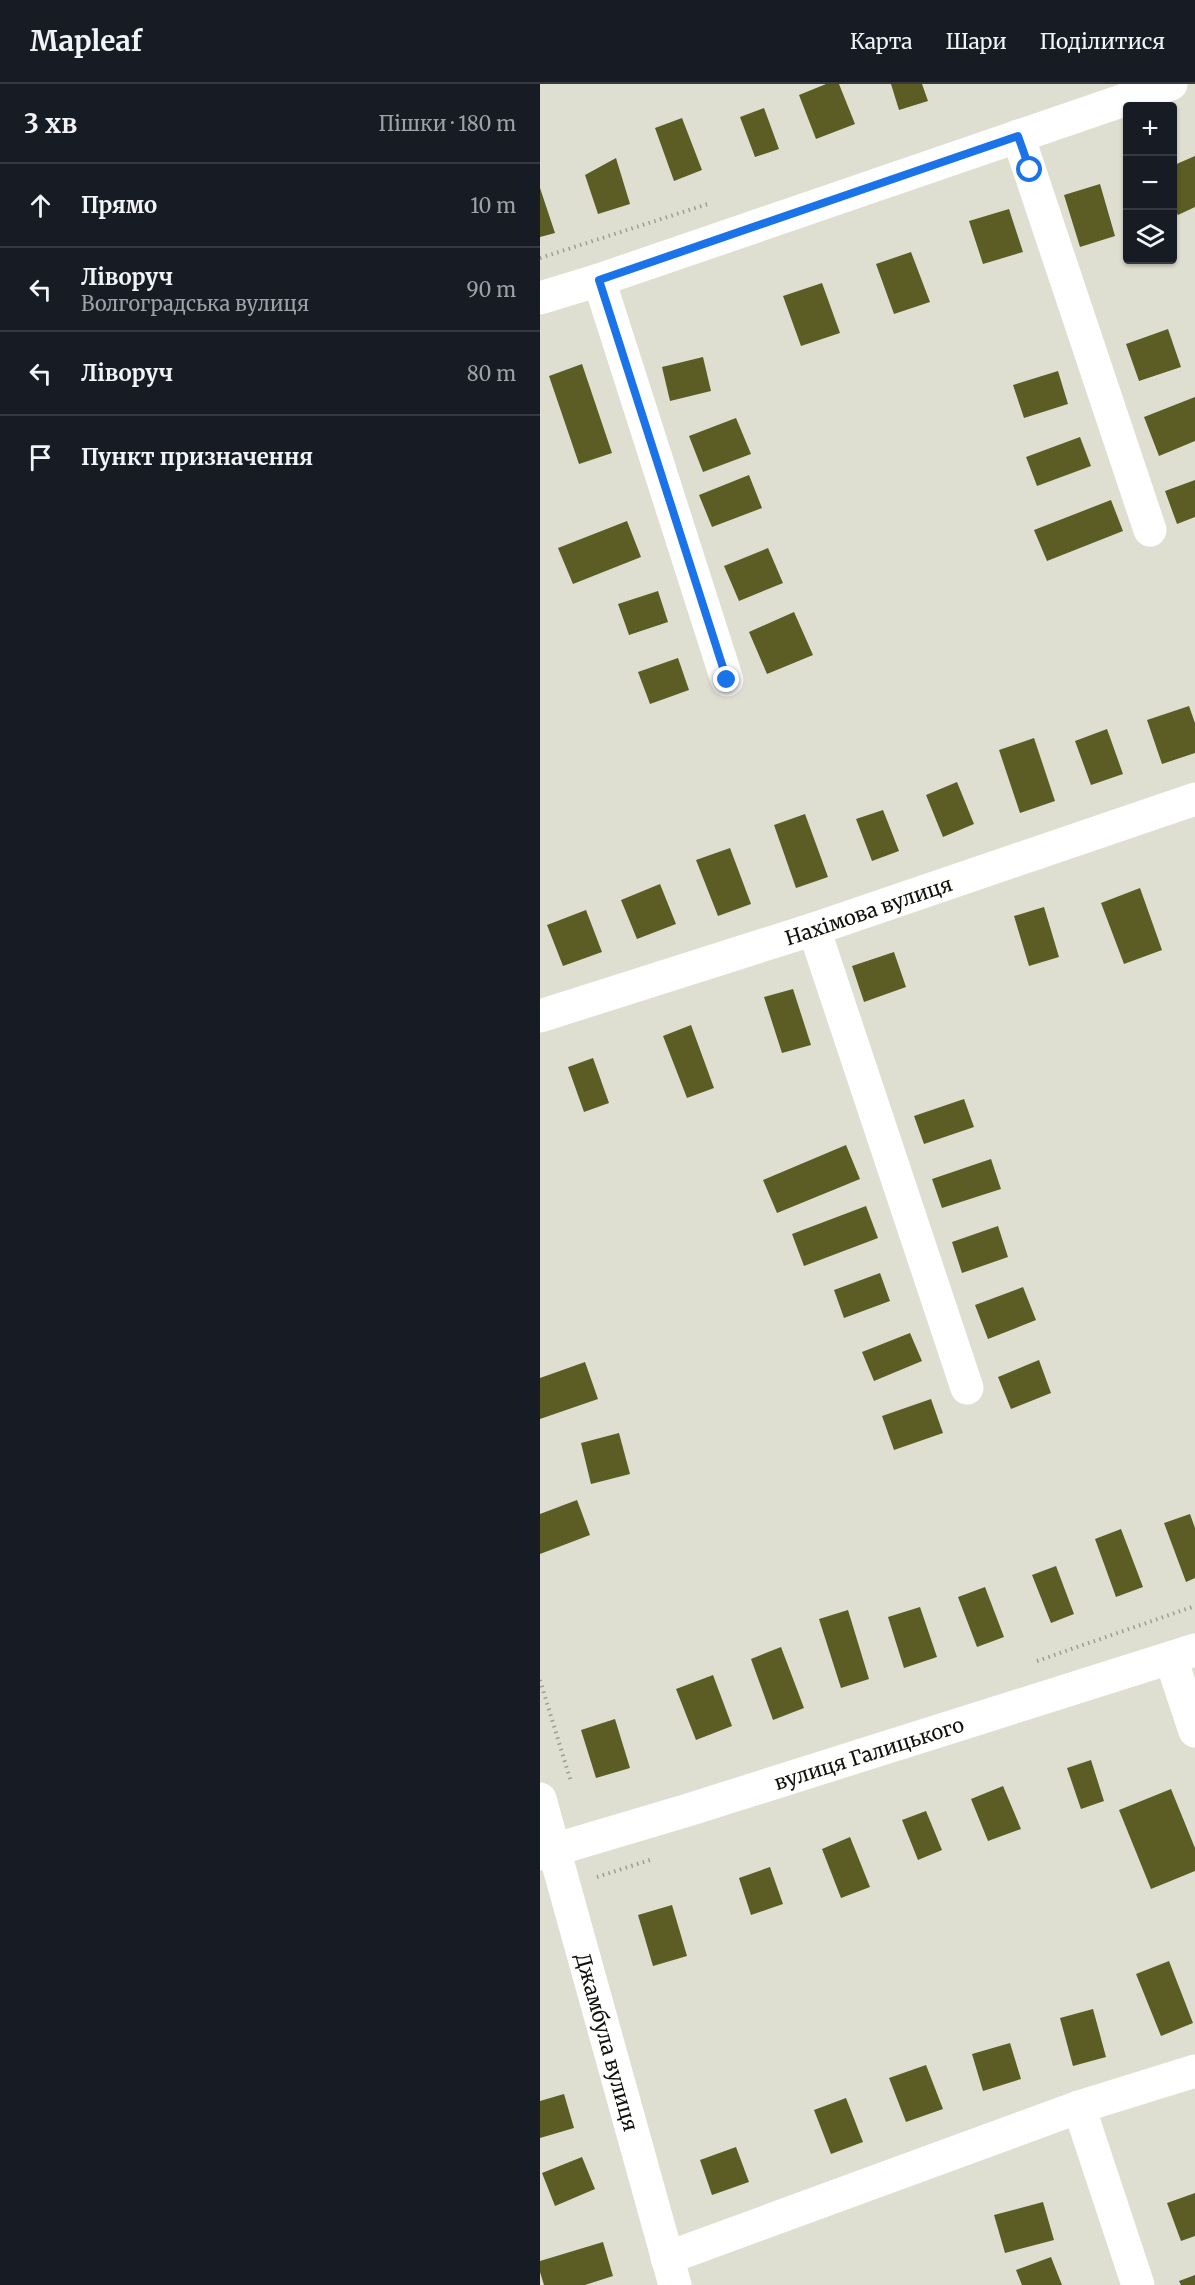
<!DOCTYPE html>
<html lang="uk">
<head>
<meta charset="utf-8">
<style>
  :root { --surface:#171b24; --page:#242831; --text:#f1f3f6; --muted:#9ea1a6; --line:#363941 }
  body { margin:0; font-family:Merriweather,serif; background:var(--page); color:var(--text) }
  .controls { position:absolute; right:18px; top:18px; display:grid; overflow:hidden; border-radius:6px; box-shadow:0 2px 4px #0004 }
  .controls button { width:54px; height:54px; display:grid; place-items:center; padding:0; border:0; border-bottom:2px solid var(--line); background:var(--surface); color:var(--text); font:30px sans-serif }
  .stop { position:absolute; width:18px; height:18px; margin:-14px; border:4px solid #1a73e8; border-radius:50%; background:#fff }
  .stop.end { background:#1a73e8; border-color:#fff; box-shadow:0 2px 6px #0008 }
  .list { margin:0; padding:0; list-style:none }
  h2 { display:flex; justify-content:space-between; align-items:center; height:78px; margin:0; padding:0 24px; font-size:26px }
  h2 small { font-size:20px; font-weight:400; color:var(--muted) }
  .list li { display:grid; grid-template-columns:39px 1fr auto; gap:18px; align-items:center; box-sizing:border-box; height:84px; padding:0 24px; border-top:2px solid var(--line) }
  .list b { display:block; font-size:22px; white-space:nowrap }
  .list p { margin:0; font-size:20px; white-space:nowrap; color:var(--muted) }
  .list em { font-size:20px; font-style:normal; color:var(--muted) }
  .icon { flex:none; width:33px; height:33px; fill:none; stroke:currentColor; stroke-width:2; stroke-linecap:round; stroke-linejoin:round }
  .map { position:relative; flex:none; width:655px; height:2201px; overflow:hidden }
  header { display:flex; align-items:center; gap:36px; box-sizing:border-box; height:84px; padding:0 30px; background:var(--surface); border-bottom:2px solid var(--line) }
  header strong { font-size:28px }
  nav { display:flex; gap:33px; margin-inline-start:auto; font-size:21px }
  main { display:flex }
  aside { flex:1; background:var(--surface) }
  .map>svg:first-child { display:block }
  .building { fill:#5c5d24 }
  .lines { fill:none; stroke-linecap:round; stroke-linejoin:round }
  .path { stroke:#9d9d92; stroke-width:4; stroke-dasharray:1.5 4.5; stroke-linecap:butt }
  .minor { stroke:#fff; stroke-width:33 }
  .tertiary { stroke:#fff; stroke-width:33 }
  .route { stroke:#1a73e8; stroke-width:8 }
  .labels { text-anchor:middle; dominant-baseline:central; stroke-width:6; stroke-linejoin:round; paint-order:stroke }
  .street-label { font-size:20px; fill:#11110c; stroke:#ecedde }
</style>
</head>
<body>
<header>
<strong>Mapleaf</strong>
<nav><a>Карта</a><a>Шари</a><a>Поділитися</a></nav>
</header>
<main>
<aside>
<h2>3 хв<small>Пішки · 180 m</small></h2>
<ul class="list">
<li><svg class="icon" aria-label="ahead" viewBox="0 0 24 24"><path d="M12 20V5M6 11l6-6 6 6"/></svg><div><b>Прямо</b></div><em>10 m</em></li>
<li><svg class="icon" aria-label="left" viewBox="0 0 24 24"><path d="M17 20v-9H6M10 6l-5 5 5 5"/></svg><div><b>Ліворуч</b><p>Волгоградська вулиця</p></div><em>90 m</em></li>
<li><svg class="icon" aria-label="left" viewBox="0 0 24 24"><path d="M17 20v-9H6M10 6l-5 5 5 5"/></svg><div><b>Ліворуч</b></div><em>80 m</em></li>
<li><svg class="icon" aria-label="arrive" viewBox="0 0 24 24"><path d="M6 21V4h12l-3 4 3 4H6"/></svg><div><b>Пункт призначення</b></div></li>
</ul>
</aside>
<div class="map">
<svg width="655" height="2201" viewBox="0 0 655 2201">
  <rect width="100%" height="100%" fill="#dfdfd1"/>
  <path class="building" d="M 286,0 L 299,0 L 315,40 L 276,55 L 259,11 Z
    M 351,0 L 382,0 L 388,17 L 359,26 Z
    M 224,24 L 239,65 L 215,73 L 200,33 Z
    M 142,34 L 162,86 L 134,97 L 115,44 Z
    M 655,72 L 655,123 L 638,131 L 632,120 L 632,82 Z
    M 76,74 L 90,120 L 58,130 L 45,91 Z
    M 560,100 L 575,152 L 540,163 L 524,111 Z
    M 0,104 L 15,149 L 0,153 Z
    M 469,125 L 483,168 L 443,180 L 429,137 Z
    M 371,168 L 390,218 L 354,230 L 336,180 Z
    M 282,199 L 300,249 L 261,262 L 243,212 Z
    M 628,245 L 641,283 L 599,297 L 586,260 Z
    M 163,273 L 171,307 L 130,317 L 122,283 Z
    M 42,280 L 72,369 L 39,380 L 9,292 Z
    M 518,287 L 528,320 L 484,334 L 473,301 Z
    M 655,313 L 655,357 L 619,372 L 604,333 Z
    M 196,334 L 211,370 L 163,388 L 149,352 Z
    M 540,353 L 551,382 L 497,402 L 486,373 Z
    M 209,391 L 222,424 L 172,443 L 159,411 Z
    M 655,396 L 655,433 L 637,440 L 625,407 Z
    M 571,416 L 583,447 L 507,477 L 494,446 Z
    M 87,437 L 101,473 L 33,500 L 18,464 Z
    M 228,464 L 243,499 L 199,517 L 184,482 Z
    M 118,507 L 128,538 L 89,551 L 78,520 Z
    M 254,528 L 273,571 L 227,590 L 209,548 Z
    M 138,574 L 149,606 L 110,620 L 98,588 Z
    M 649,622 L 655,639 L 655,669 L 622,680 L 607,636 Z
    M 567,645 L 583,690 L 551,701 L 535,657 Z
    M 494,654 L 515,717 L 480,729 L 459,666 Z
    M 417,698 L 434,740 L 403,753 L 386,711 Z
    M 343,726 L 359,767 L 332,777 L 316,735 Z
    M 265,730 L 288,793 L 256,804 L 234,741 Z
    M 190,764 L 211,820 L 178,832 L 156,776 Z
    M 120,800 L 136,840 L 97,855 L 81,816 Z
    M 600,804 L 622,866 L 584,880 L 561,819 Z
    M 504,823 L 519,873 L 489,882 L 474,832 Z
    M 46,826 L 62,868 L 23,882 L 7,841 Z
    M 354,868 L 366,903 L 324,918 L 312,882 Z
    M 253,905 L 271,961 L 242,969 L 224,913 Z
    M 151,941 L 174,1004 L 147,1014 L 123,952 Z
    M 53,974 L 69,1019 L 44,1028 L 28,983 Z
    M 424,1015 L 434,1043 L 384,1060 L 374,1032 Z
    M 306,1061 L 320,1095 L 237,1129 L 223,1096 Z
    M 451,1075 L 461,1105 L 402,1124 L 392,1095 Z
    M 326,1122 L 338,1154 L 264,1182 L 252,1150 Z
    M 458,1142 L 468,1173 L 422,1189 L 412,1158 Z
    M 340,1189 L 350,1217 L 304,1234 L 294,1206 Z
    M 483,1203 L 496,1236 L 448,1255 L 435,1221 Z
    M 370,1249 L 382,1277 L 334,1297 L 322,1268 Z
    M 499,1276 L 511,1309 L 471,1325 L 458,1293 Z
    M 45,1278 L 58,1315 L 0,1335 L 0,1294 Z
    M 391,1315 L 403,1349 L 354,1366 L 342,1332 Z
    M 79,1349 L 90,1390 L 51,1400 L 41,1359 Z
    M 37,1416 L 50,1451 L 0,1470 L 0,1430 Z
    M 650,1430 L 655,1444 L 655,1494 L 646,1498 L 624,1439 Z
    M 581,1445 L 603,1503 L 576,1513 L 555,1455 Z
    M 516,1482 L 534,1530 L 511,1539 L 492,1491 Z
    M 445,1503 L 464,1553 L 437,1563 L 418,1513 Z
    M 380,1523 L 397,1573 L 364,1584 L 348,1533 Z
    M 308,1526 L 329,1595 L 301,1604 L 279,1535 Z
    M 241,1563 L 264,1624 L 233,1636 L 211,1575 Z
    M 173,1591 L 192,1642 L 156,1656 L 136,1605 Z
    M 75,1635 L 90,1684 L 56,1694 L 41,1646 Z
    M 551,1676 L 564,1717 L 541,1725 L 527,1684 Z
    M 463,1702 L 481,1745 L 448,1757 L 431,1715 Z
    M 631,1705 L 655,1764 L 655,1787 L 611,1805 L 579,1726 Z
    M 386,1727 L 402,1766 L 378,1776 L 362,1736 Z
    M 310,1753 L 330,1803 L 301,1814 L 282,1765 Z
    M 230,1783 L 243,1820 L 211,1831 L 199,1794 Z
    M 132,1821 L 147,1872 L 113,1882 L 98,1831 Z
    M 629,1877 L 653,1939 L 621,1952 L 596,1890 Z
    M 553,1925 L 566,1973 L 533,1982 L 520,1934 Z
    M 470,1959 L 481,1995 L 443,2007 L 432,1970 Z
    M 386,1981 L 403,2025 L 366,2038 L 349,1994 Z
    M 24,2010 L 34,2044 L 0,2054 L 0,2017 Z
    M 306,2014 L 323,2058 L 291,2070 L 274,2026 Z
    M 196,2063 L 209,2098 L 172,2111 L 160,2076 Z
    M 42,2073 L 55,2105 L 15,2122 L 2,2089 Z
    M 655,2109 L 655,2152 L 641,2157 L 627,2119 Z
    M 503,2118 L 514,2156 L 465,2169 L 454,2131 Z
    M 63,2158 L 73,2192 L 45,2201 L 4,2201 L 0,2188 L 0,2177 Z
    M 511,2173 L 522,2201 L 482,2201 L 476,2186 Z
    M 655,2191 L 655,2201 L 641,2201 L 639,2197 Z"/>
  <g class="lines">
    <path class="path" d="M 0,174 L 171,119
      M 497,1577 L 655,1522
      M 0,1596 L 31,1698
      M 57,1793 L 113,1775"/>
    <g class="minor">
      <path d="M 478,52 L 610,446"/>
      <path d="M 59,196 L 187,596"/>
      <path d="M 274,845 L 427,1304"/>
      <path id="s1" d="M 0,932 L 274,845 L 655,715"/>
      <path d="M 631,1575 L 655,1647"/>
      <path id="s2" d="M 0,1715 L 135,2201"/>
      <path d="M 539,2023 L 598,2201"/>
      <path d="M 127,2174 L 539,2023 L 655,1987"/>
    </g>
    <g class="tertiary">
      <path d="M 0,214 L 59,196 L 631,0"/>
      <path id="s3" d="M 0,1770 L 148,1726 L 655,1566"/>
    </g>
  </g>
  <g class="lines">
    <path class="route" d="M 187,596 L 59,196 L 478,52 L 490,86"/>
  </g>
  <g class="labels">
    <g class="street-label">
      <text stroke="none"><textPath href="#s1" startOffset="345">Нахімова вулиця</textPath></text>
      <text stroke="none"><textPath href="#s3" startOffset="344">вулиця Галицького</textPath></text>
      <text stroke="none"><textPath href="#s2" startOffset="252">Джамбула вулиця</textPath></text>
    </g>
  </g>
</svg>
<div class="controls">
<button>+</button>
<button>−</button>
<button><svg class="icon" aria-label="layers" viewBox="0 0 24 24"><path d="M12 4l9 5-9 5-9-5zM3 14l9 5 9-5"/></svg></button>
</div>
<div class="stop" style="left:490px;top:86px"></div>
<div class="stop end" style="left:187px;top:596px"></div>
</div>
</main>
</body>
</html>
